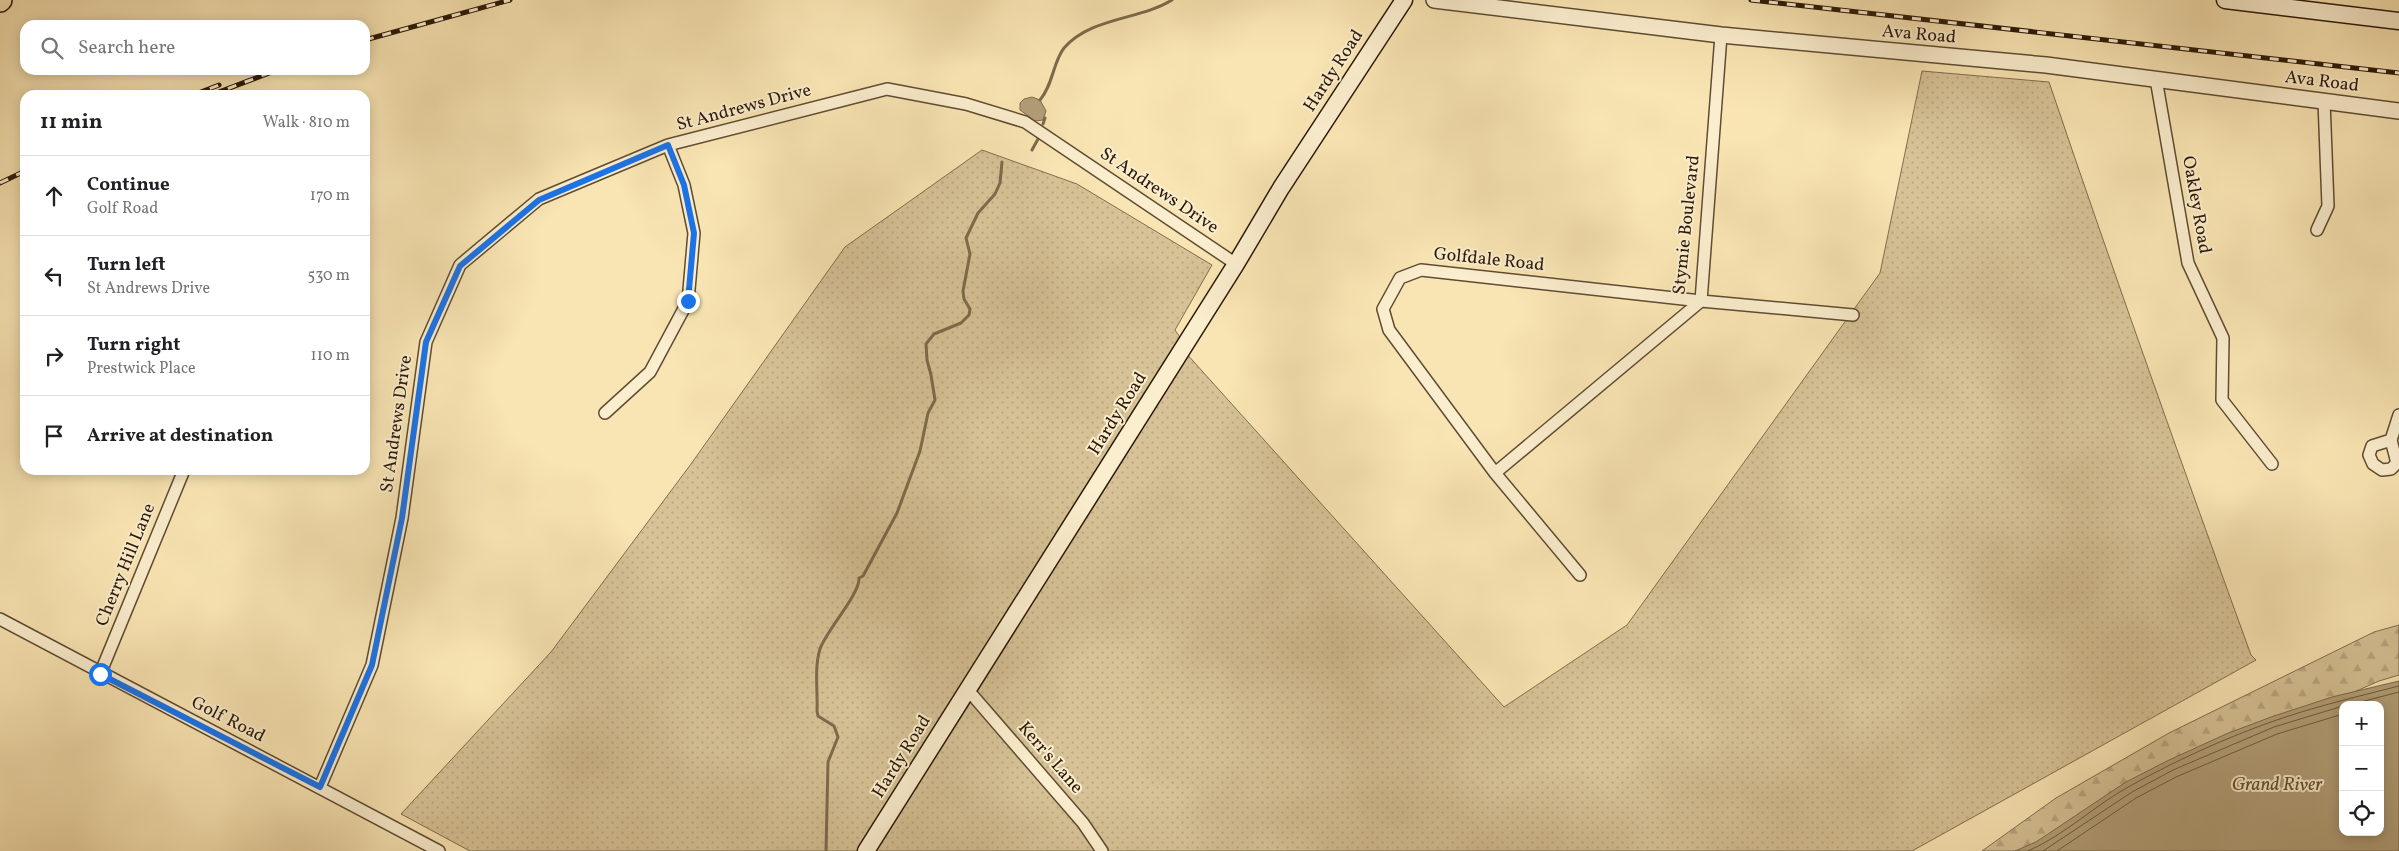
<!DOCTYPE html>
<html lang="en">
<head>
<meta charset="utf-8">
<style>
  :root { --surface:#fff; --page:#f2f2f2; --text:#202124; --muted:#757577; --line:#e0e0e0 }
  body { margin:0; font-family:Vollkorn,serif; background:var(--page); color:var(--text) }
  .controls { position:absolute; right:15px; bottom:15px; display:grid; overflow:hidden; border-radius:10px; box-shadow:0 2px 12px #0003 }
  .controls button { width:45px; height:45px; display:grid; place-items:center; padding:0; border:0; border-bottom:1px solid var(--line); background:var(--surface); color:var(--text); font:25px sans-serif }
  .stop { position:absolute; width:15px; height:15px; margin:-11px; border:4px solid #1a73e8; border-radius:50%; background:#fff }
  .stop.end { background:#1a73e8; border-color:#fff; box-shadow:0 1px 5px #0008 }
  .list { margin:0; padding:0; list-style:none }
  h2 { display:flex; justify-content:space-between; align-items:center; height:65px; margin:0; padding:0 20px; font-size:21px }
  h2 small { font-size:16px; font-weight:400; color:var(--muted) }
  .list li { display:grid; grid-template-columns:32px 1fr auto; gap:15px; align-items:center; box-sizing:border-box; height:80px; padding:0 20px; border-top:1px solid var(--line) }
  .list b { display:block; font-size:19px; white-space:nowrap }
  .list p { margin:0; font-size:16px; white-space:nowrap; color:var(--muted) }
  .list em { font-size:16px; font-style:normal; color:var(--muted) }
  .icon { flex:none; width:28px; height:28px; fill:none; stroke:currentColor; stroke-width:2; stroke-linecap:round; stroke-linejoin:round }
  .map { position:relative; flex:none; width:2399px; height:851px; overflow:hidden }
  .search { position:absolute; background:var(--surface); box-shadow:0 2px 12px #0003; left:20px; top:20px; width:350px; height:55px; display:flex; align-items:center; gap:12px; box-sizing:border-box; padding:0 18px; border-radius:15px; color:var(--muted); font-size:19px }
  .panel { position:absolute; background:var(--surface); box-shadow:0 2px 12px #0003; left:20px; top:90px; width:350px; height:385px; border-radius:15px }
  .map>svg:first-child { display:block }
  .grass { fill:url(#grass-dots); stroke:#806e4f }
  .forest { fill:url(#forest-firs); stroke:#806e4f }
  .water { fill:#b3a079; stroke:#7d6a4c; fill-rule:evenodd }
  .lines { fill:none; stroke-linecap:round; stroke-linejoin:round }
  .shore { stroke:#6f5c40; stroke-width:1 }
  .stream { stroke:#7d6a4c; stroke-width:3 }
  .minor-casing { stroke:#5e4c33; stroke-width:14 }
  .tertiary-casing { stroke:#5e4c33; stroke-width:18 }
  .secondary-casing { stroke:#2b1908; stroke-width:19 }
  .motorway-casing { stroke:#2b1908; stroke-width:24 }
  .minor { stroke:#fbeece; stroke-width:11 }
  .tertiary { stroke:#fbeece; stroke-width:15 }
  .secondary { stroke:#fbeece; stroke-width:16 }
  .motorway { stroke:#f9e5b3; stroke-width:21 }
  .rail-casing { stroke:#2b1908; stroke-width:5 }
  .rail { stroke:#fbeece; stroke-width:3; stroke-dasharray:9; stroke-linecap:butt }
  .route { stroke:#1a73e8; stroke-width:6 }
  .labels { text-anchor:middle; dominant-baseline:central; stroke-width:4; stroke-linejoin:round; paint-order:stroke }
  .street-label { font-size:18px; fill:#2b1908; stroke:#fbeece }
  .water-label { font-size:19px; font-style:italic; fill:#614f35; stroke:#fbeece }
</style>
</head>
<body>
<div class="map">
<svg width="2399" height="851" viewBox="0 0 2399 851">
  <defs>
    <pattern id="grass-dots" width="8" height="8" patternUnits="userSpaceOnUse" patternTransform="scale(1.25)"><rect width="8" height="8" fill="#d6c296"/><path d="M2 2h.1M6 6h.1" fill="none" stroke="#b8a680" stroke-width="1.8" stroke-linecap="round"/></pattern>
    <pattern id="forest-firs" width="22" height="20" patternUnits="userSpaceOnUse" patternTransform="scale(1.25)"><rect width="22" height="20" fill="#d6c296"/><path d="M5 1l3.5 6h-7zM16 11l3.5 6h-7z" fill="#b8a680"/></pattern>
  </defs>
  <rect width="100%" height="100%" fill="#f9e5b3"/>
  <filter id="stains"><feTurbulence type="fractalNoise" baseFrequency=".004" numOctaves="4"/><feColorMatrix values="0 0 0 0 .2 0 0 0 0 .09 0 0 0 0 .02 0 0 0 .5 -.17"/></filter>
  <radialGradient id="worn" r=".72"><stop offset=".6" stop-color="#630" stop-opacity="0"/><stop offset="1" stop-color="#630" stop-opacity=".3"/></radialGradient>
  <path class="grass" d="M 1922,71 L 2049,82 C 2114,274 2182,465 2251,655 L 2256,660 L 1912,851 L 470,851 L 401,814 L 551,652 L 691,464 L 845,247 L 982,150 L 1077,184 L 1212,265 L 1175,330 L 1188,349 L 1185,352 L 1504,707 L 1627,625 L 1880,273 Z"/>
  <path class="forest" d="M 2399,625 L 2399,675 L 2379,681 L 2233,746 L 2023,851 L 1982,851 L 2056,798 L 2169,733 L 2374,632 Z"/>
  <path class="water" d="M 1032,97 L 1040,100 L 1046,111 L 1043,120 L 1035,121 L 1020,110 L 1020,103 L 1024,99 Z
    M 2399,681 L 2399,851 L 2015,851 L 2036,842 L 2126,782 L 2167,761 L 2226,734 L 2271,717 L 2332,697 ZM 2343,705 L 2380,705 L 2380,832 L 2343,832 Z"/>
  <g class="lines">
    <path class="shore" d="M 2349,705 L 2399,692
      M 2028,851 C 2065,835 2095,805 2130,786 C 2175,761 2223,739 2271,722 C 2313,707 2356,697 2399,686
      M 2043,851 L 2132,792 L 2173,770 L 2274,727 L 2343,706
      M 2057,851 L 2136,798 L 2176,777 L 2277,734 L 2343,714"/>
    <path class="stream" d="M 1040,100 C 1053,85 1053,62 1064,48 C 1091,17 1140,20 1172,0
      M 1043,124 L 1045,118
      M 1032,150 L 1038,139
      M 826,851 L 828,762 L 838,737 L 834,726 L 818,716 L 817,711 C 818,692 814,668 820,649 C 826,631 860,594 859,578 L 863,576 L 897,513 L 920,451 L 928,413 L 935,400 L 931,375 L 927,360 L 926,344 L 934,334 L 961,323 L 969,315 L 970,309 L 964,299 L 963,291 L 970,254 L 966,238 L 978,213 L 995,194 L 1000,183 L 1002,162"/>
    <g class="minor-casing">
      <path id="minor" d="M 2156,79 L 2188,263 L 2223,338 L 2222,400 L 2272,464
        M 2317,230 L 2328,206 L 2324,101
        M 605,413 L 650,372 L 688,301 L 694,233 L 684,185 L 668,145
        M 2391,440 L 2372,446 L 2369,455 L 2373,464 L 2382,470 L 2391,469 L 2397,463 L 2391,440 L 2399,415
        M 1495,473 L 1701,301 L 1721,35
        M 1580,575 L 1495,473 L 1389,330 L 1383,309 L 1400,278 L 1421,270 L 1701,301 L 1853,315
        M 0,619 L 439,851
        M 100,674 L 184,470
        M 968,690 L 1083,823 L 1102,851
        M 320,787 L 372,665 L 402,518 L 426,342 L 460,265 L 539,199 L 668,145 L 887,89 L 966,104 L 1025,122 L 1236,264"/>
    </g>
    <g class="tertiary-casing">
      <path id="tertiary" d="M 1434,0 L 1721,35 L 2046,65 L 2399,111"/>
    </g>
    <g class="secondary-casing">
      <path id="secondary" d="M 2225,0 L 2399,21
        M 866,851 L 1236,264 L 1281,188 L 1404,0"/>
    </g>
    <g class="motorway-casing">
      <path id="motorway" d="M 0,1 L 1,0"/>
    </g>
    <use href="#minor" class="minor"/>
    <use href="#tertiary" class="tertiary"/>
    <use href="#secondary" class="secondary"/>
    <use href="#motorway" class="motorway"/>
    <g class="rail-casing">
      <path id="rail" d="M 1751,0 L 2399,73
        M 365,40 L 510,0
        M 193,95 L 219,85
        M 211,95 L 277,70
        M 0,183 L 25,171"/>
    </g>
    <use href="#rail" class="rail"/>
  </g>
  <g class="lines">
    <path class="route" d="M 100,674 L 320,787 L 372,665 L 402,518 L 426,342 L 460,266 L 539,200 L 668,145 L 684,185 L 694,233 L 688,301"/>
  </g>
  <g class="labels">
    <g class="street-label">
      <text transform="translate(1919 35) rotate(5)">Ava Road</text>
      <text transform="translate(1334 71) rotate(-57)">Hardy Road</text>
      <text transform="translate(2322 82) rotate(7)">Ava Road</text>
      <text transform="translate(744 108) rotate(-15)">St Andrews Drive</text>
      <text transform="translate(1159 191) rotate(34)">St Andrews Drive</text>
      <text transform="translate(2196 205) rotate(80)">Oakley Road</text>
      <text transform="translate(1687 225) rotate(-84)">Stymie Boulevard</text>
      <text transform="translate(1489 260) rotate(6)">Golfdale Road</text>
      <text transform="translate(1118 414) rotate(-58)">Hardy Road</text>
      <text transform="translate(397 424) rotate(-82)">St Andrews Drive</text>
      <text transform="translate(126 565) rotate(-68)">Cherry Hill Lane</text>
      <text transform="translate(228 720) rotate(27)">Golf Road</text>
      <text transform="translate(902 757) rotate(-58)">Hardy Road</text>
      <text transform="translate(1050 758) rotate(49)">Kerr's Lane</text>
    </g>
    <g class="water-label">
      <text x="2277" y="785">Grand River</text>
    </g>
  </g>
  <rect width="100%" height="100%" filter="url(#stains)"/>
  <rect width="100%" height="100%" fill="url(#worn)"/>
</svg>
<div class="controls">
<button>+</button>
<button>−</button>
<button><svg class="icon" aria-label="locate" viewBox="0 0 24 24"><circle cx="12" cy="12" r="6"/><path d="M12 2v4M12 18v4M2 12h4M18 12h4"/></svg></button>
</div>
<div class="stop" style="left:100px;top:674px"></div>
<div class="stop end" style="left:688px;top:301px"></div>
<div class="search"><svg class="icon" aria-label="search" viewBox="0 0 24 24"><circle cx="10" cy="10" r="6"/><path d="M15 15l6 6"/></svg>Search here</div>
<section class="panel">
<h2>11 min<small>Walk · 810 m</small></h2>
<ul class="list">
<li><svg class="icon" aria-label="ahead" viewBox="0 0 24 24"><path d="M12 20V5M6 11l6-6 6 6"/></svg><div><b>Continue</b><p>Golf Road</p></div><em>170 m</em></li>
<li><svg class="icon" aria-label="left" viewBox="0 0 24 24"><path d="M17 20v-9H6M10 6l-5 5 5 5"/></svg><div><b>Turn left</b><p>St Andrews Drive</p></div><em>530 m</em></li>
<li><svg class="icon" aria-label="right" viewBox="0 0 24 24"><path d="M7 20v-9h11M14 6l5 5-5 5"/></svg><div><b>Turn right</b><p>Prestwick Place</p></div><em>110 m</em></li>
<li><svg class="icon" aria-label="arrive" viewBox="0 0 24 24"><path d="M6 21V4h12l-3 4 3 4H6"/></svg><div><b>Arrive at destination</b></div></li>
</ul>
</section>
</div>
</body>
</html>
